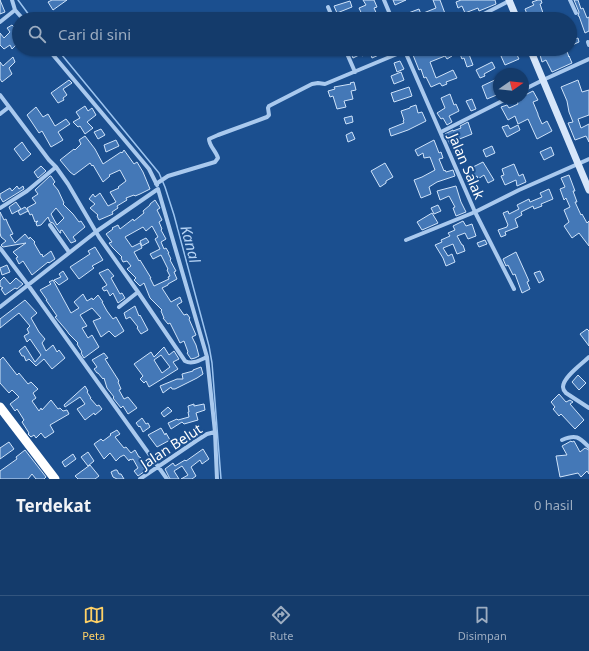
<!DOCTYPE html>
<html lang="id">
<head>
<meta charset="utf-8">
<style>
  :root { --surface:#143b6b; --page:#214673; --text:#f1f3f6; --muted:#9dadc1; --line:#33557e; --accent:#ffd166 }
  body { margin:0; font-family:"Noto Sans",sans-serif; background:var(--page); color:var(--text) }
  .compass { position:absolute; left:493px; top:68px; width:36px; height:36px; border-radius:50%; background:var(--surface); box-shadow:0 1px 3px #0004; rotate:76deg }
  .list { margin:0; padding:0; list-style:none }
  h2 { display:flex; justify-content:space-between; align-items:center; height:52px; margin:0; padding:0 16px; font-size:17px }
  h2 small { font-size:13px; font-weight:400; color:var(--muted) }
  .icon { flex:none; width:22px; height:22px; fill:none; stroke:currentColor; stroke-width:2; stroke-linecap:round; stroke-linejoin:round }
  .map { position:relative; flex:none; width:589px; height:479px; overflow:hidden }
  .search { position:absolute; background:var(--surface); box-shadow:0 1px 3px #0004; left:12px; right:12px; top:12px; height:44px; display:flex; align-items:center; gap:10px; box-sizing:border-box; padding:0 14px; border-radius:22px; color:var(--muted); font-size:15px }
  .sheet { height:116px; background:var(--surface) }
  nav { display:flex; justify-content:space-around; align-items:center; box-sizing:border-box; height:56px; border-top:1px solid var(--line); background:var(--surface); font-size:11px; color:var(--muted) }
  nav a { display:grid; justify-items:center; gap:2px }
  nav .on { color:var(--accent) }
  .map>svg:first-child { display:block }
  .lines { fill:none; stroke-linecap:round; stroke-linejoin:round }
  .stream { stroke:#9cc4f0; stroke-width:1.5 }
  .building { fill:#4478b7; stroke:#cfe3fa; fill-rule:evenodd }
  .street { stroke:#a9c9ee; stroke-width:4 }
  .secondary { stroke:#d6e6fa; stroke-width:7 }
  .highway { stroke:#fff; stroke-width:9 }
  .labels { text-anchor:middle; dominant-baseline:central; stroke-width:4; stroke-linejoin:round; paint-order:stroke }
  .street-label { font-size:14px; fill:#fff; stroke:#1b4f8f }
  .water-label { font-size:15px; font-style:italic; fill:#b5d3f5; stroke:#1b4f8f }
</style>
</head>
<body>
<div class="map">
<svg width="589" height="479" viewBox="0 0 589 479">
  <rect width="100%" height="100%" fill="#1b4f8f"/>
  <g class="lines">
    <path class="stream" d="M 18,0 L 32,19
      M 57,49 L 159,173 L 165,187 L 174,215 L 209,346 L 212,363 L 221,479"/>
  </g>
  <path class="building" d="M 0,0 L 5,12 L 0,14 Z
    M 52,0 L 67,0 L 53,10 L 48,2 Z
    M 363,0 L 374,0 L 377,7 L 374,8 L 378,17 L 373,19 L 364,19 L 359,8 L 366,5 Z
    M 393,0 L 406,0 L 395,5 Z
    M 433,0 L 440,0 L 447,19 L 405,19 L 403,15 L 419,9 L 421,14 L 436,8 Z
    M 461,0 L 495,0 L 496,4 L 479,11 L 478,8 L 465,13 L 462,6 L 458,8 L 456,2 Z
    M 538,0 L 541,0 L 542,3 L 540,4 L 543,13 L 538,15 L 540,19 L 529,19 L 525,9 L 534,5 L 532,2 Z
    M 574,0 L 578,0 L 581,9 L 583,8 L 587,18 L 589,17 L 589,31 L 585,33 L 579,16 L 578,16 L 579,12 Z
    M 350,1 L 352,7 L 337,13 L 334,6 Z
    M 12,25 L 15,28 L 17,26 L 19,28 L 19,29 L 13,35 L 18,41 L 18,43 L 12,49 L 10,45 L 4,49 L 0,45 L 0,33 L 4,38 L 10,32 L 7,28 Z
    M 578,38 L 579,42 L 570,46 L 570,41 Z
    M 349,49 L 367,49 L 369,52 L 362,56 L 361,54 L 353,58 Z
    M 372,49 L 392,49 L 372,58 L 369,50 Z
    M 435,49 L 448,49 L 452,56 L 447,59 L 445,56 L 430,62 L 436,78 L 453,70 L 457,78 L 446,82 L 447,84 L 442,86 L 440,83 L 431,87 L 426,77 L 424,78 L 421,69 L 419,70 L 413,55 L 420,52 L 421,55 Z
    M 458,49 L 467,49 L 473,65 L 467,67 L 464,58 L 462,59 Z
    M 547,49 L 566,49 L 569,57 L 569,56 L 572,63 L 552,72 L 546,60 L 542,62 L 540,55 L 549,52 Z
    M 515,51 L 519,59 L 505,65 L 501,56 Z
    M 13,57 L 15,62 L 9,68 L 12,74 L 2,82 L 0,79 L 0,62 L 3,66 Z
    M 400,61 L 404,69 L 397,72 L 394,63 Z
    M 492,62 L 495,68 L 484,74 L 485,76 L 480,78 L 476,70 Z
    M 401,72 L 404,80 L 394,84 L 391,76 Z
    M 499,78 L 499,94 L 487,99 L 482,86 Z
    M 69,80 L 72,83 L 63,89 L 67,95 L 63,98 L 64,100 L 58,103 L 51,93 Z
    M 578,80 L 582,92 L 589,90 L 589,115 L 578,119 L 581,128 L 589,124 L 589,142 L 586,136 L 575,140 L 568,123 L 573,122 L 569,112 L 567,101 L 561,87 Z
    M 354,82 L 356,90 L 351,91 L 353,99 L 344,101 L 346,107 L 337,109 L 333,96 L 330,97 L 328,91 L 335,89 L 334,87 L 351,84 L 350,83 Z
    M 409,87 L 412,96 L 394,102 L 391,93 Z
    M 533,91 L 538,100 L 533,102 L 538,114 L 538,115 L 542,124 L 547,121 L 552,131 L 537,139 L 528,119 L 518,124 L 515,116 L 508,120 L 501,107 L 507,105 L 509,108 L 518,104 L 516,98 L 523,98 L 523,96 Z
    M 450,94 L 454,105 L 456,104 L 459,111 L 449,116 L 452,122 L 447,125 L 443,118 L 441,119 L 437,113 L 445,108 L 441,98 Z
    M 472,99 L 476,109 L 471,111 L 466,101 Z
    M 416,105 L 418,113 L 422,112 L 426,121 L 408,130 L 391,136 L 389,129 L 404,123 L 403,121 L 404,120 L 401,111 L 410,108 L 410,107 Z
    M 85,106 L 88,111 L 92,108 L 96,115 L 87,122 L 93,128 L 85,134 L 80,126 L 78,127 L 73,122 L 80,118 L 76,112 Z
    M 36,107 L 43,117 L 48,114 L 55,126 L 66,119 L 70,124 L 58,132 L 63,140 L 51,147 L 42,131 L 39,133 L 27,115 Z
    M 352,116 L 353,122 L 346,124 L 344,118 Z
    M 468,122 L 472,134 L 457,140 L 450,144 L 445,134 L 453,130 L 453,131 L 461,128 L 460,126 Z
    M 508,125 L 510,129 L 518,125 L 520,130 L 507,137 L 502,127 Z
    M 101,129 L 105,135 L 98,139 L 94,132 Z
    M 352,132 L 355,139 L 348,142 L 346,135 Z
    M 85,136 L 95,149 L 103,164 L 121,152 L 122,153 L 124,150 L 134,164 L 137,162 L 143,172 L 150,189 L 140,194 L 135,196 L 134,195 L 126,198 L 127,200 L 117,206 L 118,208 L 112,212 L 113,214 L 99,220 L 97,216 L 98,215 L 90,208 L 95,204 L 89,199 L 93,194 L 95,197 L 100,193 L 108,206 L 116,202 L 110,192 L 119,188 L 118,187 L 126,181 L 120,170 L 109,175 L 110,176 L 103,182 L 93,165 L 92,166 L 90,163 L 74,175 L 70,172 L 60,160 L 74,149 L 75,150 L 81,144 L 79,140 Z
    M 116,140 L 119,146 L 106,152 L 104,145 Z
    M 434,140 L 439,153 L 441,152 L 443,158 L 439,159 L 444,171 L 445,170 L 446,172 L 453,170 L 455,176 L 437,182 L 429,187 L 431,194 L 421,198 L 414,180 L 422,177 L 435,170 L 430,157 L 424,158 L 423,153 L 418,156 L 415,150 Z
    M 22,142 L 28,151 L 31,154 L 23,161 L 14,149 Z
    M 492,146 L 495,153 L 486,157 L 483,150 Z
    M 551,147 L 554,155 L 544,160 L 540,152 Z
    M 483,162 L 494,180 L 488,183 L 484,175 L 478,179 L 477,176 L 469,180 L 465,171 Z
    M 385,163 L 393,177 L 386,181 L 386,183 L 380,187 L 371,171 Z
    M 514,164 L 519,176 L 523,174 L 526,182 L 517,186 L 516,180 L 505,185 L 501,176 L 504,175 L 502,169 Z
    M 41,166 L 46,171 L 38,178 L 34,172 Z
    M 569,175 L 575,191 L 573,191 L 577,202 L 575,202 L 581,215 L 582,214 L 587,223 L 589,221 L 589,246 L 579,233 L 572,238 L 564,226 L 569,222 L 564,210 L 570,207 L 566,198 L 564,200 L 560,189 L 565,187 L 561,178 Z
    M 50,176 L 51,176 L 55,182 L 53,184 L 58,190 L 64,203 L 63,204 L 73,214 L 79,222 L 81,221 L 85,227 L 73,237 L 76,241 L 71,243 L 62,230 L 60,231 L 61,233 L 60,233 L 53,223 L 50,222 L 48,217 L 41,225 L 37,226 L 36,223 L 38,221 L 35,222 L 32,214 L 30,215 L 27,208 L 36,203 L 32,198 L 38,194 L 35,190 ZM 56,208 L 64,218 L 57,225 L 51,214 Z
    M 17,186 L 19,189 L 23,186 L 24,189 L 3,202 L 0,197 L 0,194 L 10,188 L 12,191 Z
    M 456,186 L 461,202 L 466,212 L 456,216 L 453,208 L 455,207 L 449,196 L 440,200 L 437,191 Z
    M 549,189 L 553,199 L 541,204 L 542,206 L 534,209 L 533,206 L 521,212 L 522,215 L 515,219 L 518,227 L 505,232 L 506,235 L 501,237 L 498,230 L 507,227 L 507,226 L 508,225 L 503,213 L 508,211 L 509,214 L 519,209 L 517,205 L 529,199 L 530,202 L 542,197 L 540,193 Z
    M 155,200 L 160,208 L 157,210 L 162,220 L 159,222 L 162,229 L 161,230 L 166,239 L 161,242 L 164,249 L 166,248 L 169,253 L 168,253 L 171,259 L 170,260 L 176,271 L 174,272 L 177,279 L 168,284 L 168,285 L 162,288 L 171,302 L 180,297 L 182,302 L 177,305 L 184,315 L 187,314 L 190,318 L 189,319 L 196,335 L 192,337 L 196,345 L 199,356 L 195,358 L 191,359 L 187,353 L 188,352 L 184,341 L 180,343 L 170,323 L 168,324 L 163,318 L 164,318 L 161,311 L 162,310 L 150,298 L 144,283 L 140,286 L 134,280 L 136,278 L 127,269 L 131,266 L 127,261 L 123,262 L 121,258 L 122,257 L 112,247 L 109,243 L 112,242 L 106,234 L 113,229 L 112,228 L 118,225 L 120,229 L 133,219 L 134,221 L 144,213 L 143,211 L 150,205 L 150,204 ZM 152,226 L 158,237 L 155,239 L 160,249 L 150,254 L 153,259 L 161,255 L 168,269 L 167,270 L 170,276 L 168,277 L 169,279 L 154,286 L 150,278 L 151,278 L 140,260 L 139,261 L 134,252 L 142,248 L 140,243 L 132,247 L 125,237 L 143,227 L 146,231 Z
    M 16,202 L 21,209 L 12,214 L 9,207 Z
    M 438,205 L 441,211 L 434,214 L 431,208 Z
    M 25,207 L 28,211 L 20,215 L 18,211 Z
    M 0,212 L 4,220 L 6,219 L 8,224 L 13,234 L 10,235 L 15,243 L 25,234 L 29,239 L 30,237 L 35,242 L 34,243 L 41,255 L 42,254 L 43,257 L 51,251 L 55,259 L 49,263 L 48,262 L 32,275 L 23,261 L 19,264 L 16,258 L 18,257 L 13,252 L 26,243 L 3,247 L 1,245 L 6,241 L 1,237 L 0,233 Z
    M 432,213 L 438,223 L 422,230 L 417,222 Z
    M 463,221 L 466,226 L 472,224 L 476,236 L 468,239 L 465,233 L 457,236 L 462,245 L 463,245 L 465,251 L 457,254 L 453,244 L 443,248 L 448,256 L 452,254 L 455,262 L 446,266 L 443,258 L 435,245 L 442,242 L 441,240 L 450,236 L 448,233 L 455,230 L 453,226 Z
    M 146,238 L 149,242 L 142,246 L 140,241 Z
    M 485,240 L 487,244 L 479,247 L 477,243 Z
    M 95,247 L 103,260 L 92,266 L 94,268 L 79,279 L 70,267 L 90,254 L 88,251 Z
    M 516,252 L 525,272 L 529,281 L 527,282 L 530,289 L 522,293 L 515,274 L 513,275 L 508,265 L 506,266 L 503,259 Z
    M 7,265 L 10,272 L 2,275 L 0,268 Z
    M 108,269 L 114,276 L 111,278 L 120,294 L 122,293 L 125,298 L 118,303 L 113,293 L 110,296 L 107,290 L 104,291 L 102,288 L 107,285 L 99,273 Z
    M 63,271 L 68,279 L 59,285 L 54,280 L 61,277 L 59,274 Z
    M 540,271 L 544,280 L 539,283 L 534,273 Z
    M 4,277 L 10,284 L 16,278 L 23,284 L 17,289 L 15,288 L 5,295 L 1,289 L 3,288 L 0,286 L 0,281 Z
    M 53,280 L 71,313 L 79,308 L 74,302 L 83,294 L 87,301 L 92,298 L 93,300 L 98,295 L 103,302 L 102,302 L 107,311 L 113,319 L 116,317 L 124,331 L 115,337 L 109,331 L 101,337 L 93,321 L 101,318 L 92,308 L 80,315 L 87,326 L 82,328 L 88,338 L 92,335 L 99,347 L 84,358 L 81,353 L 82,352 L 77,344 L 78,343 L 69,334 L 67,331 L 55,317 L 57,316 L 46,300 L 47,300 L 40,290 L 51,284 L 49,282 Z
    M 25,300 L 37,313 L 31,318 L 39,332 L 45,339 L 42,343 L 46,351 L 53,345 L 57,352 L 59,350 L 65,358 L 52,369 L 44,359 L 36,366 L 29,359 L 26,361 L 24,356 L 22,356 L 19,351 L 25,346 L 35,362 L 41,355 L 30,339 L 27,342 L 24,336 L 29,333 L 27,329 L 30,326 L 19,313 L 15,316 L 0,328 L 0,319 Z
    M 135,306 L 139,316 L 140,315 L 148,330 L 141,334 L 137,328 L 138,327 L 130,317 L 126,319 L 124,313 Z
    M 587,329 L 589,331 L 589,346 L 580,334 Z
    M 164,347 L 169,355 L 174,351 L 179,359 L 173,362 L 178,369 L 149,387 L 146,381 L 144,383 L 140,379 L 143,376 L 134,364 L 151,352 L 154,357 ZM 161,355 L 170,367 L 162,373 L 154,360 Z
    M 104,353 L 108,358 L 105,359 L 119,381 L 118,382 L 121,389 L 119,390 L 124,399 L 128,397 L 137,408 L 128,414 L 123,406 L 121,408 L 113,398 L 114,397 L 107,388 L 104,378 L 103,379 L 98,373 L 97,373 L 94,369 L 97,367 L 92,360 Z
    M 3,357 L 17,375 L 19,373 L 28,384 L 31,382 L 38,389 L 33,393 L 36,398 L 32,401 L 39,411 L 41,408 L 42,410 L 51,400 L 58,409 L 60,408 L 63,411 L 67,410 L 69,414 L 50,425 L 54,432 L 45,438 L 41,433 L 36,438 L 34,435 L 31,437 L 28,434 L 29,433 L 22,422 L 24,420 L 17,409 L 15,411 L 10,404 L 19,397 L 12,390 L 9,393 L 0,383 L 0,360 Z
    M 201,367 L 203,374 L 197,378 L 175,389 L 172,389 L 171,387 L 163,393 L 160,386 L 177,379 L 183,379 L 182,374 L 193,371 L 193,370 Z
    M 578,375 L 586,383 L 579,390 L 572,382 Z
    M 85,386 L 88,391 L 87,392 L 91,398 L 90,398 L 97,406 L 99,405 L 102,409 L 95,415 L 94,413 L 85,420 L 77,409 L 85,404 L 80,397 L 65,407 L 64,405 Z
    M 559,394 L 566,402 L 570,400 L 573,402 L 570,404 L 584,420 L 575,429 L 561,414 L 559,416 L 553,409 L 555,407 L 551,402 Z
    M 194,404 L 194,406 L 204,404 L 205,410 L 196,413 L 198,420 L 184,424 L 182,422 L 171,429 L 168,423 L 177,419 L 178,420 L 189,417 L 188,412 L 189,412 L 188,406 Z
    M 168,407 L 172,411 L 164,417 L 161,413 Z
    M 142,418 L 146,424 L 148,423 L 150,427 L 143,432 L 140,426 L 139,427 L 136,423 Z
    M 161,428 L 165,435 L 166,433 L 170,440 L 157,447 L 148,435 Z
    M 117,430 L 120,434 L 115,437 L 124,448 L 126,447 L 131,453 L 135,450 L 139,457 L 140,457 L 143,461 L 140,462 L 145,471 L 138,476 L 134,471 L 138,468 L 133,459 L 131,460 L 130,459 L 129,461 L 124,455 L 120,457 L 116,461 L 110,453 L 104,459 L 94,444 L 101,439 L 103,441 L 111,435 L 110,434 Z
    M 184,435 L 187,440 L 174,449 L 171,445 Z
    M 571,441 L 572,442 L 574,441 L 580,452 L 585,448 L 589,450 L 589,474 L 587,471 L 581,477 L 578,473 L 560,477 L 556,456 L 567,455 L 562,446 Z
    M 9,442 L 14,449 L 0,459 L 0,448 Z
    M 203,449 L 209,459 L 202,464 L 200,460 L 191,467 L 196,476 L 192,479 L 181,479 L 188,475 L 182,466 L 174,471 L 179,479 L 170,479 L 165,469 L 173,463 L 175,466 L 185,460 L 186,461 Z
    M 25,450 L 46,477 L 44,479 L 36,479 L 32,474 L 28,479 L 0,479 L 0,471 L 17,459 L 16,457 Z
    M 88,452 L 94,461 L 88,466 L 81,457 Z
    M 73,454 L 76,459 L 65,467 L 62,462 Z
    M 90,465 L 99,476 L 95,479 L 78,479 L 75,476 Z
    M 115,470 L 117,470 L 119,474 L 121,474 L 124,479 L 117,479 L 113,477 L 111,472 Z"/>
  <g class="lines">
    <path class="street" d="M 12,0 L 15,10 L 23,19
      M 384,0 L 392,19
      M 570,0 L 576,13
      M 328,7 L 333,19
      M 474,19 L 511,0
      M 0,22 L 15,10
      M 588,42 L 589,45
      M 48,49 L 149,169 L 157,185
      M 345,49 L 355,72
      M 404,49 L 475,212 L 514,289
      M 523,90 L 543,80 L 589,59
      M 0,95 L 49,160 L 56,167 L 68,184 L 99,237 L 138,292 L 185,361 C 192,365 200,360 207,357
      M 0,114 L 9,107
      M 441,132 L 508,98
      M 156,184 L 168,176 L 215,162 L 218,158 C 216,151 209,146 209,139 L 218,135 L 267,117 L 269,115 L 268,108 L 269,106 L 312,84 L 318,83 L 325,84 L 409,49
      M 0,208 L 27,191 L 56,167
      M 50,225 L 69,252
      M 406,240 L 475,212 L 519,190 L 589,159
      M 0,248 L 28,285 L 167,479
      M 0,307 L 97,231 L 158,189 L 207,357 L 215,432 L 217,479
      M 119,307 L 138,292
      M 589,357 C 582,364 563,377 563,387 C 563,390 564,391 566,393 L 589,408
      M 562,440 C 576,434 579,437 589,447
      M 140,479 L 196,441 L 207,434 L 215,432"/>
    <path class="secondary" d="M 509,0 L 517,19
      M 530,49 L 589,190"/>
    <path class="highway" d="M 0,407 L 55,479"/>
  </g>
  <g class="labels">
    <g class="street-label">
      <text transform="translate(467 166) rotate(67)">Jalan Salak</text>
      <text transform="translate(171 446) rotate(-33)">Jalan Belut</text>
    </g>
    <g class="water-label">
      <text transform="translate(191 244) rotate(75)">Kanal</text>
    </g>
  </g>
</svg>
<svg class="compass" viewBox="-18 -18 36 36"><path d="M0-13l5 13h-10z" fill="#e53935"/><path d="M0 13l5-13h-10z" fill="#9dadc1"/></svg>
<div class="search"><svg class="icon" aria-label="search" viewBox="0 0 24 24"><circle cx="10" cy="10" r="6"/><path d="M15 15l6 6"/></svg>Cari di sini</div>
</div>
<section class="sheet">
<h2>Terdekat<small>0 hasil</small></h2>
<ul class="list">
</ul>
</section>
<nav>
<a class="on"><svg class="icon" aria-label="map" viewBox="0 0 24 24"><path d="M3 6l6-2 6 2 6-2v14l-6 2-6-2-6 2zM9 4v14M15 6v14"/></svg>Peta</a>
<a><svg class="icon" aria-label="directions" viewBox="0 0 24 24"><path d="M12 3l9 9-9 9-9-9zM9 14v-3h6M13 9l2 2-2 2"/></svg>Rute</a>
<a><svg class="icon" aria-label="saved" viewBox="0 0 24 24"><path d="M7 4h10v16l-5-4-5 4z"/></svg>Disimpan</a>
</nav>
</body>
</html>
